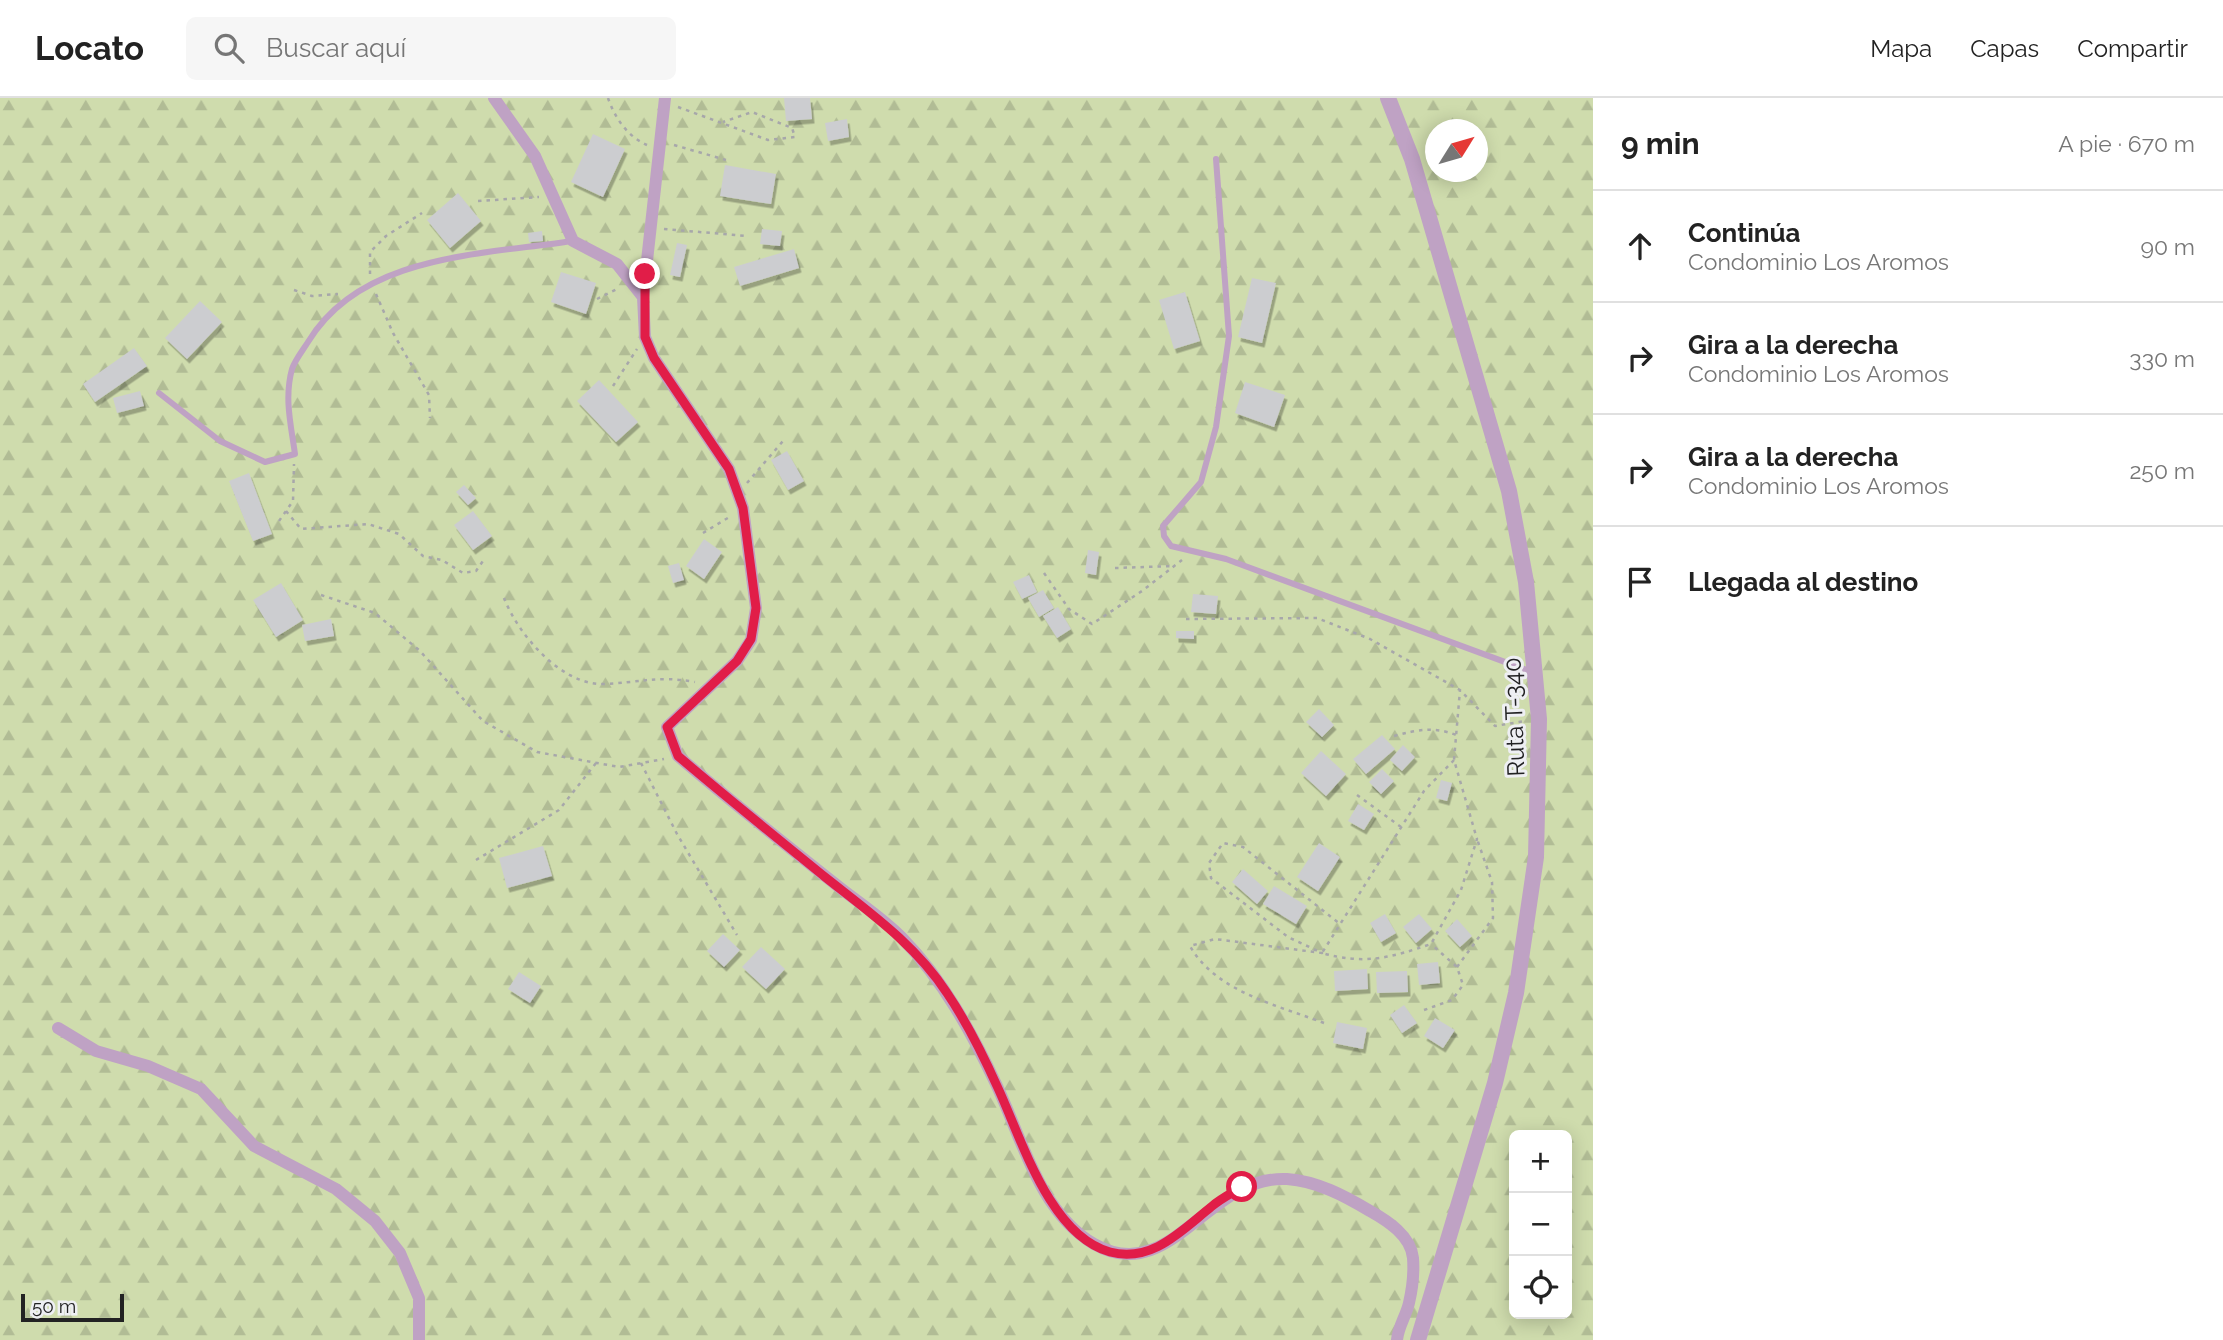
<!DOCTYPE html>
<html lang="es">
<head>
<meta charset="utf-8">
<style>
  :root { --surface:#fff; --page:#f6f6f6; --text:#222; --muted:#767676; --line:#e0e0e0 }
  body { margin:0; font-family:Raleway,sans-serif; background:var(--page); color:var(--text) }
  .controls { position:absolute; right:21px; bottom:21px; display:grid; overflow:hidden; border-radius:10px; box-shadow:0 4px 18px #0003 }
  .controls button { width:63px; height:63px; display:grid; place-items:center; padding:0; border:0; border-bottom:2px solid var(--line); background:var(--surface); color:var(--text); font:35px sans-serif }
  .compass { position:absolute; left:1425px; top:21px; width:63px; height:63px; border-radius:50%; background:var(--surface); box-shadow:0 4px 18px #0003; rotate:53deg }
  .scale { position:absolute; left:21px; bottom:18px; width:103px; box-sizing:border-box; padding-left:7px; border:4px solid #222223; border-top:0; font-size:19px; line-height:24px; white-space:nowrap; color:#222223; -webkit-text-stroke:5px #eeeff3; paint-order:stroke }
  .stop { position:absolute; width:21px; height:21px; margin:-16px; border:5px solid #e11d48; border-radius:50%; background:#fff }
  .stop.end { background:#e11d48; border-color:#fff; box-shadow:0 2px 7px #0008 }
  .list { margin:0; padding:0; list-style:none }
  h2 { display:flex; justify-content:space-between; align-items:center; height:91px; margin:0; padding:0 28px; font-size:30px }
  h2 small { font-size:23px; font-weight:400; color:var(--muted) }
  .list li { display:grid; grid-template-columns:46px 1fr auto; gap:21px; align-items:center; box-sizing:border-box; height:112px; padding:0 28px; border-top:2px solid var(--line) }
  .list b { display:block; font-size:26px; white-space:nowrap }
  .list p { margin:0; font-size:23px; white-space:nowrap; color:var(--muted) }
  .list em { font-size:23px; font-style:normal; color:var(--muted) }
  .icon { flex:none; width:38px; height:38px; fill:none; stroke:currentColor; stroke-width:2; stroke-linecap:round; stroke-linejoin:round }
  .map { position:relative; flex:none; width:1593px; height:1242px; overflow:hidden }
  header { display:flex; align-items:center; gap:42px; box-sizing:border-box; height:98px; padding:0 35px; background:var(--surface); border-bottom:2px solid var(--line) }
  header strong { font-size:33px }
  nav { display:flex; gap:38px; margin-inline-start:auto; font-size:24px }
  .search { width:490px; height:63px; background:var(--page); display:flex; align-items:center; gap:18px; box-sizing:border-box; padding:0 24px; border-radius:10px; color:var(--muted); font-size:26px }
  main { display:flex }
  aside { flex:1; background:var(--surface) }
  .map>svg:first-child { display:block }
  .forest { fill:url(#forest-firs); fill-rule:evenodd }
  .building { fill:#cccdd0; filter:url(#shadow) }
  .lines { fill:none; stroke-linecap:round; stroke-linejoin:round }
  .path { stroke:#a7a7aa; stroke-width:2.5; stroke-dasharray:3.5 5; stroke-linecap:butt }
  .service { stroke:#bfa2c4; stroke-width:6 }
  .minor { stroke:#bfa2c4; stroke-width:12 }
  .tertiary { stroke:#bfa2c4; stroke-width:16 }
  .route { stroke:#e11d48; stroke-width:9 }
  .labels { text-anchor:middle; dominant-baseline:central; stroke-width:6; stroke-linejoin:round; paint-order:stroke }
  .street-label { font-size:24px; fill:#222223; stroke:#eeeff3 }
</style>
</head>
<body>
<header>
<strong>Locato</strong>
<div class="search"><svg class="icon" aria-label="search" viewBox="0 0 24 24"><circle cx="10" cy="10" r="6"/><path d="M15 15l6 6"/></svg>Buscar aquí</div>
<nav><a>Mapa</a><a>Capas</a><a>Compartir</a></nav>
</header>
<main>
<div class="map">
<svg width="1593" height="1242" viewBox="0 0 1593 1242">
  <defs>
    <pattern id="forest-firs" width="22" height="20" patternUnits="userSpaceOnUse" patternTransform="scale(1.75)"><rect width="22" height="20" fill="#cfdcad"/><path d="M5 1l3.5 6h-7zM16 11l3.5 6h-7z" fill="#b1bc95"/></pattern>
    <filter id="shadow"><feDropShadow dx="2.5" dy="4.5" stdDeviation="0" flood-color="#0004"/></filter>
  </defs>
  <rect width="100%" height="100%" fill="#eeeff3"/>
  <path class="forest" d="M 0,0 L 1593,0 L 1593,1242 L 0,1242 ZM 1436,32 L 1478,32 L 1478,74 L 1436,74 ZM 1514,1037 L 1567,1037 L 1567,1216 L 1514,1216 Z"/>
  <path class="building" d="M 784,0 L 810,0 L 812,21 L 786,23 Z
    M 847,21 L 849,39 L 828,43 L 825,25 Z
    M 593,36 L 625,51 L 603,99 L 571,84 Z
    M 725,67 L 776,76 L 771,106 L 720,98 Z
    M 458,95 L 481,123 L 450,150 L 427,122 Z
    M 762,131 L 782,133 L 780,148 L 760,146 Z
    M 542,133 L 543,143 L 529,144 L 528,135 Z
    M 677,145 L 687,147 L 680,179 L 670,177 Z
    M 794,151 L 799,170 L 740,188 L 734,169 Z
    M 561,174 L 596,185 L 586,216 L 551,204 Z
    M 1252,180 L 1276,185 L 1262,245 L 1238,239 Z
    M 1185,194 L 1200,243 L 1174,251 L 1159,202 Z
    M 200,203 L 222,224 L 187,261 L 165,240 Z
    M 134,250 L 147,268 L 95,304 L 83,286 Z
    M 599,282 L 638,324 L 616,344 L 577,303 Z
    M 1245,284 L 1285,297 L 1274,329 L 1235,315 Z
    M 140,293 L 144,308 L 117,315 L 113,300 Z
    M 787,353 L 804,383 L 788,392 L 771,362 Z
    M 249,375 L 272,436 L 253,443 L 229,383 Z
    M 464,387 L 476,400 L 468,407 L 456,394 Z
    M 473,413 L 492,438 L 473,452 L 454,427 Z
    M 704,441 L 722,454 L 704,481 L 686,468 Z
    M 1088,452 L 1099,454 L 1096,477 L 1085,475 Z
    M 679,465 L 684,482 L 673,485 L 668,468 Z
    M 1029,477 L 1037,494 L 1022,501 L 1013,484 Z
    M 281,485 L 303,522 L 276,539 L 253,502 Z
    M 1043,492 L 1054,510 L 1039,519 L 1028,500 Z
    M 1193,496 L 1218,498 L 1216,516 L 1191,514 Z
    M 1058,509 L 1071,531 L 1057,540 L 1043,518 Z
    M 331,521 L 334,538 L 305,543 L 302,527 Z
    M 1176,533 L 1194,533 L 1194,541 L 1176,540 Z
    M 1319,611 L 1334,627 L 1322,639 L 1306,624 Z
    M 1382,637 L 1395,651 L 1366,676 L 1353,661 Z
    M 1403,647 L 1415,659 L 1402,673 L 1390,662 Z
    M 1321,653 L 1346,676 L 1326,698 L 1301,675 Z
    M 1382,671 L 1394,683 L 1381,696 L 1369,684 Z
    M 1441,682 L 1452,685 L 1447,703 L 1436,700 Z
    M 1358,706 L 1374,716 L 1364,732 L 1348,723 Z
    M 1319,745 L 1340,759 L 1318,793 L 1297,779 Z
    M 543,748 L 552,778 L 507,790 L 499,760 Z
    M 1243,771 L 1268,793 L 1257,806 L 1232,784 Z
    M 1274,788 L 1307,808 L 1296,826 L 1263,806 Z
    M 1385,816 L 1396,835 L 1381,844 L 1370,825 Z
    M 1419,816 L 1432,831 L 1416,845 L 1403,829 Z
    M 1457,821 L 1472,838 L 1460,849 L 1445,833 Z
    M 723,836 L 740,852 L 724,869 L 707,853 Z
    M 761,849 L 785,871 L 766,891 L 742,869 Z
    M 1438,864 L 1440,885 L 1419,887 L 1417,866 Z
    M 1367,871 L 1368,891 L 1335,893 L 1334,873 Z
    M 1407,873 L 1408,894 L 1377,895 L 1376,874 Z
    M 519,874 L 541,888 L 530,905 L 508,891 Z
    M 1404,907 L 1417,925 L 1402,935 L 1390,917 Z
    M 1435,920 L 1455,932 L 1443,950 L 1424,938 Z
    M 1337,924 L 1367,930 L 1363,951 L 1333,945 Z"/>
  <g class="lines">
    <path class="path" d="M 608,0 C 615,20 627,38 647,47
      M 678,9 L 768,42 L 795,39 L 792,30 L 752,14 L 723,24
      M 674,47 L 726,62
      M 478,103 L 539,99
      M 664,131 L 747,138
      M 370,176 L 370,154 L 386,138 L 422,115
      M 294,192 L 312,198 L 338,196
      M 376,196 L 393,235 L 429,297 L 430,320
      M 597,201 L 619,190
      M 613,288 L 637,251
      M 747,385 L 783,343
      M 286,413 L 301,431 L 368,426 L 399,436 L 423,458 L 442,462 L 463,475 L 476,473 L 483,463
      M 279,423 L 293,403 L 294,366
      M 703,435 L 731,418
      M 1115,470 L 1175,468
      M 1044,475 L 1069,511 L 1092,526 L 1142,493 L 1182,462
      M 321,497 L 375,515 L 420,553 L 483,623 L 537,654 L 619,669 L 664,661
      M 504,500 C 518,536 560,586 602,586 C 639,585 656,577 695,584
      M 1186,521 L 1317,520 L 1370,541 L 1460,592 L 1495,628 L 1525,623
      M 1394,638 C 1417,632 1433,628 1456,637
      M 1454,662 L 1424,693 L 1322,855 C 1364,867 1390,860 1431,846 L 1461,792 L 1477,741 L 1454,662 L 1460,592
      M 641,665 L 677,736 L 737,837
      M 1357,697 L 1401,729
      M 476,762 L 559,712 L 596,665
      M 1457,869 L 1493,820 L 1492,784 L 1477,741
      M 1424,912 L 1452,902 L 1463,887 L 1457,869 L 1431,846
      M 1324,925 C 1277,907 1216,894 1190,848 L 1215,841 L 1322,855 L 1288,839 L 1211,780 L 1209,765 L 1223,745 L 1243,749 L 1340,826"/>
    <path class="service" d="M 1216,61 L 1229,238 L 1216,329 L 1201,384 L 1163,428 L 1164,438 L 1171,448 L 1226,461 L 1532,574
      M 159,295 L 220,343 L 265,364 L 295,356 C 291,327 284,300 292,271 C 295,262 303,252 308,244 C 361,156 482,157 572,143"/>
    <path class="minor" d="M 494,0 L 535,58 L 573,143 L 617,166 L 643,199
      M 665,0 L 643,199 L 645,239 L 654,260 L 729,371 L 743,410 L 756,510 L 751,542 L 737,563 L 667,629 L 678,658 C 729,702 781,743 834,785 C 856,803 883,820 903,841 C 943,882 972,935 996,986 C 1022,1040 1039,1114 1094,1146 C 1171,1190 1207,1077 1287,1081 C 1317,1083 1345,1098 1370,1113 C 1388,1123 1411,1138 1413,1160 C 1414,1173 1412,1192 1409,1205 C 1406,1218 1398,1229 1397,1242
      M 58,930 L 96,953 L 148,968 L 201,991 L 254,1048 L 336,1091 L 375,1123 L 400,1155 L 419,1200 L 419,1242"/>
    <path class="tertiary" d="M 1388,0 L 1412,61 L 1509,393 L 1526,484 L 1539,621 L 1536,759 L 1516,895 L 1495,985 L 1418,1242"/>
  </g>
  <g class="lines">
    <path class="route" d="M 645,176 L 645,239 L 654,260 L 729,371 L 743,410 L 756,510 L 751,541 L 737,563 L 667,629 L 678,658 C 726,699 776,739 825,779 C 869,814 916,847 947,895 C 966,923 983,957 997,988 C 1021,1039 1049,1137 1110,1154 C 1152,1165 1181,1133 1211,1109 C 1220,1101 1232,1095 1242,1089"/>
  </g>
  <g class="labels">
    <g class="street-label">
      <text transform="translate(1514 619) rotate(-92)">Ruta T-340</text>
    </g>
  </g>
</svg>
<div class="controls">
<button>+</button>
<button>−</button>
<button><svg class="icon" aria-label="locate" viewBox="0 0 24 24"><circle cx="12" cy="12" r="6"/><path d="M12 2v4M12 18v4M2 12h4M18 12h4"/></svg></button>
</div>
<svg class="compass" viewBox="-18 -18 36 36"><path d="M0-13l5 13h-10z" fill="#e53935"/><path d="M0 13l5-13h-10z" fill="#767676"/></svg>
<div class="scale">50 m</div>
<div class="stop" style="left:1242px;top:1089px"></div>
<div class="stop end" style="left:645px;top:176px"></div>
</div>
<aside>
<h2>9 min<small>A pie · 670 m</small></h2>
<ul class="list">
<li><svg class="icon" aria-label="ahead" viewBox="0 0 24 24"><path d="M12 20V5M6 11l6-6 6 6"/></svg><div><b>Continúa</b><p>Condominio Los Aromos</p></div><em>90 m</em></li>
<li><svg class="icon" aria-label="right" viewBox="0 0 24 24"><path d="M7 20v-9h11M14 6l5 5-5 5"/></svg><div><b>Gira a la derecha</b><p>Condominio Los Aromos</p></div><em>330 m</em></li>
<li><svg class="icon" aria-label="right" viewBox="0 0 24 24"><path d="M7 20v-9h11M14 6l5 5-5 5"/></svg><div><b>Gira a la derecha</b><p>Condominio Los Aromos</p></div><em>250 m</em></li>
<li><svg class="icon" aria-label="arrive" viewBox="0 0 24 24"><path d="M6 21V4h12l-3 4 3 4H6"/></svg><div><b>Llegada al destino</b></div></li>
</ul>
</aside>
</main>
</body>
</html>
